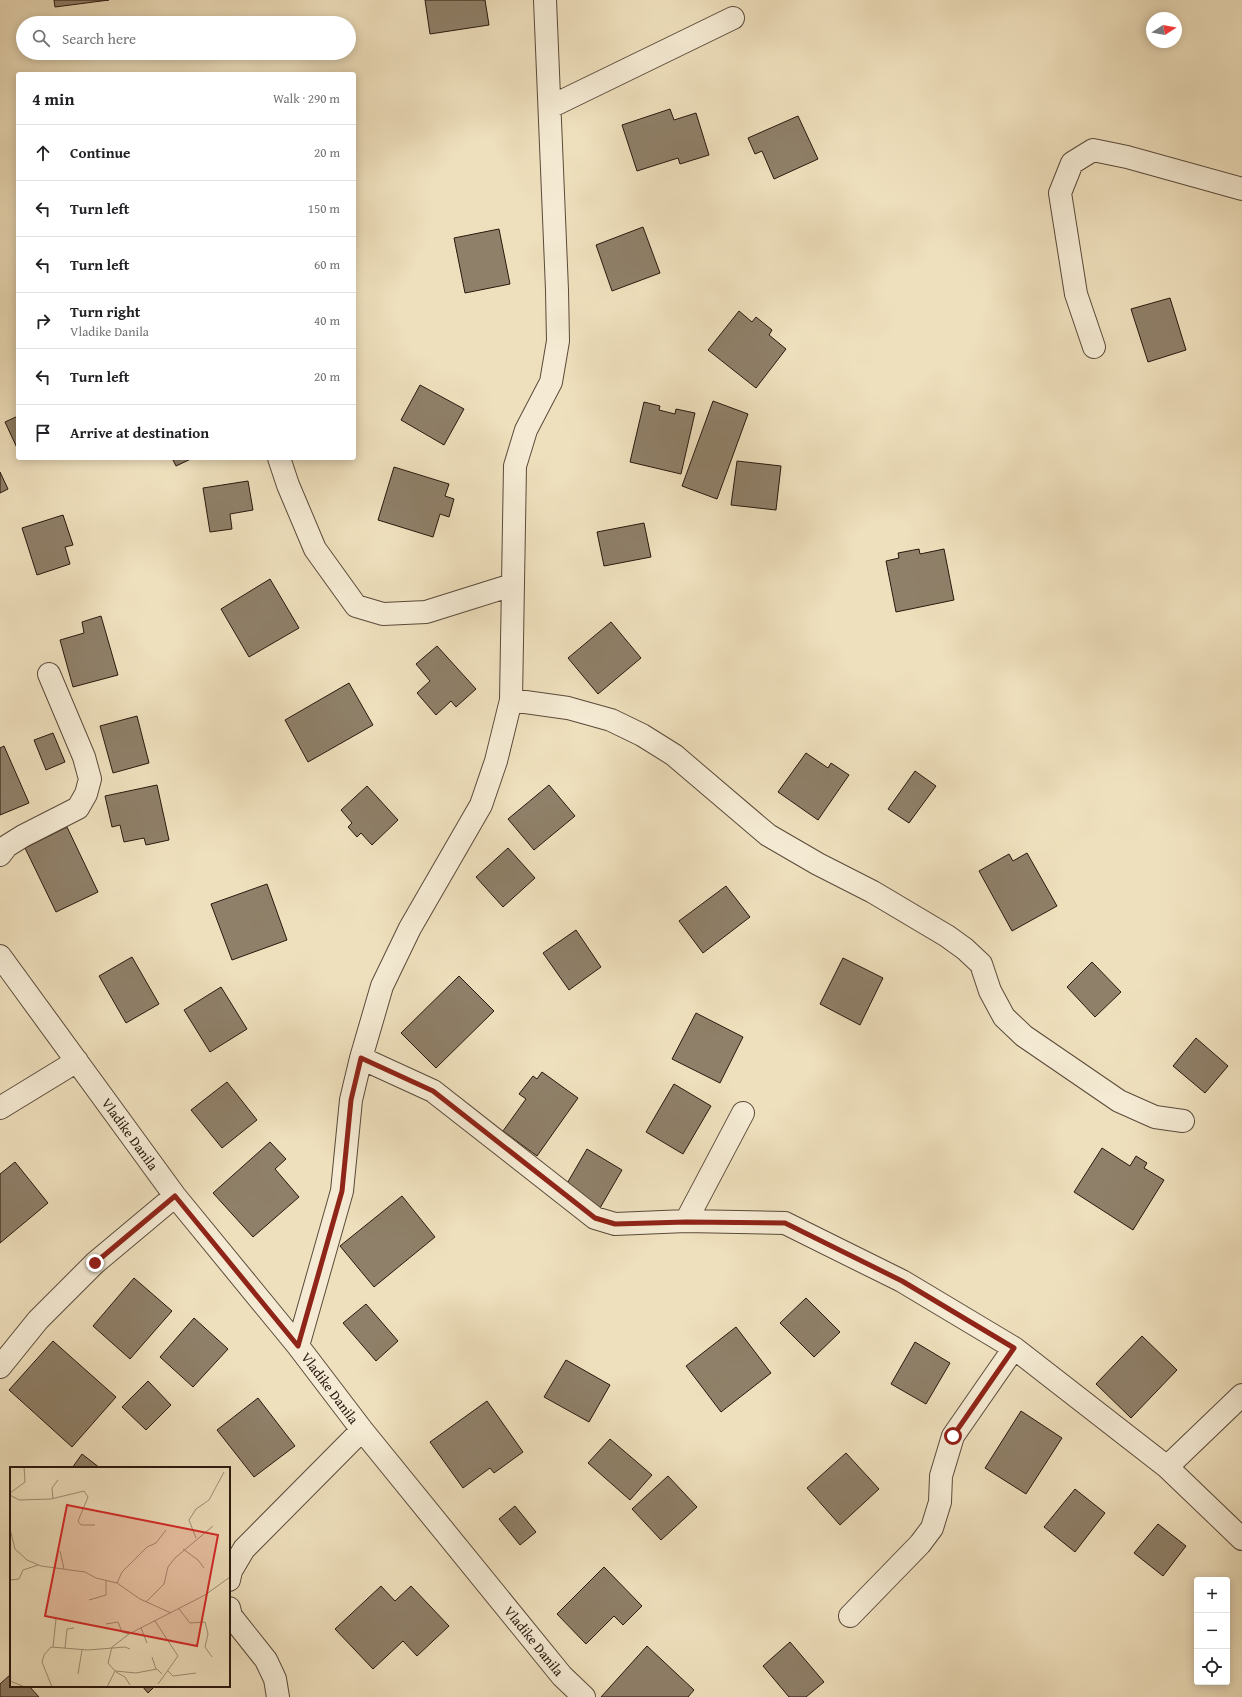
<!DOCTYPE html>
<html lang="en">
<head>
<meta charset="utf-8">
<style>
  :root { --surface:#fff; --page:#f2f2f2; --text:#202124; --muted:#757577; --line:#e0e0e0 }
  body { margin:0; font-family:"Gentium Book Plus",serif; background:var(--page); color:var(--text) }
  .controls { position:absolute; right:12px; bottom:12px; display:grid; overflow:hidden; border-radius:4px; box-shadow:0 2px 10px #0003 }
  .controls button { width:36px; height:36px; display:grid; place-items:center; padding:0; border:0; border-bottom:1px solid var(--line); background:var(--surface); color:var(--text); font:20px sans-serif }
  .compass { position:absolute; left:1146px; top:12px; width:36px; height:36px; border-radius:50%; background:var(--surface); box-shadow:0 2px 10px #0003; rotate:79deg }
  .stop { position:absolute; width:12px; height:12px; margin:-9px; border:3px solid #8f2418; border-radius:50%; background:#fff }
  .stop.end { background:#8f2418; border-color:#fff; box-shadow:0 1px 4px #0008 }
  .list { margin:0; padding:0; list-style:none }
  h2 { display:flex; justify-content:space-between; align-items:center; height:52px; margin:0; padding:0 16px; font-size:17px }
  h2 small { font-size:13px; font-weight:400; color:var(--muted) }
  .list li { display:grid; grid-template-columns:26px 1fr auto; gap:12px; align-items:center; box-sizing:border-box; height:56px; padding:0 16px; border-top:1px solid var(--line) }
  .list b { display:block; font-size:15px; white-space:nowrap }
  .list p { margin:0; font-size:13px; white-space:nowrap; color:var(--muted) }
  .list em { font-size:13px; font-style:normal; color:var(--muted) }
  .icon { flex:none; width:22px; height:22px; fill:none; stroke:currentColor; stroke-width:2; stroke-linecap:round; stroke-linejoin:round }
  .map { position:relative; flex:none; width:1242px; height:1697px; overflow:hidden }
  .search { position:absolute; background:var(--surface); box-shadow:0 2px 10px #0003; left:16px; top:16px; width:340px; height:44px; display:flex; align-items:center; gap:10px; box-sizing:border-box; padding:0 14px; border-radius:22px; color:var(--muted); font-size:15px }
  .panel { position:absolute; background:var(--surface); box-shadow:0 2px 10px #0003; left:16px; top:72px; width:340px; height:388px; border-radius:4px }
  .map>svg:first-child { display:block }
  .building { fill:#8f8069; stroke:#28180e }
  .lines { fill:none; stroke-linecap:round; stroke-linejoin:round }
  .minor-casing { stroke:#5a4a3a; stroke-width:24 }
  .minor { stroke:#f5ebd4; stroke-width:22 }
  .route { stroke:#8f2418; stroke-width:5 }
  .labels { text-anchor:middle; dominant-baseline:central; stroke-width:4; stroke-linejoin:round; paint-order:stroke }
  .street-label { font-size:14px; fill:#28180e; stroke:#f5ebd4 }
  .inset-road { fill:none; stroke:#9f9077; stroke-width:1 }
  .view { fill:#d62828; fill-opacity:0.15; stroke:#d62828; stroke-width:2 }
  .inset-edge { fill:none; stroke:#28180e; stroke-width:2 }
</style>
</head>
<body>
<div class="map">
<svg width="1242" height="1697" viewBox="0 0 1242 1697">
  <rect width="100%" height="100%" fill="#efe0bd"/>
  <filter id="stains"><feTurbulence type="fractalNoise" baseFrequency=".005" numOctaves="4"/><feColorMatrix values="0 0 0 0 .2 0 0 0 0 .09 0 0 0 0 .02 0 0 0 .5 -.17"/></filter>
  <radialGradient id="worn" r=".72"><stop offset=".6" stop-color="#630" stop-opacity="0"/><stop offset="1" stop-color="#630" stop-opacity=".3"/></radialGradient>
  <path class="building" d="M 54,0 L 109,0 L 55,7 Z
    M 425,0 L 485,0 L 489,25 L 430,34 Z
    M 670,109 L 674,120 L 696,113 L 709,155 L 680,164 L 678,158 L 637,171 L 622,125 Z
    M 798,116 L 818,159 L 774,179 L 762,151 L 755,154 L 748,138 Z
    M 643,227 L 660,273 L 612,291 L 596,245 Z
    M 499,229 L 510,284 L 465,293 L 454,238 Z
    M 1170,298 L 1186,350 L 1148,362 L 1131,309 Z
    M 739,311 L 752,322 L 756,317 L 772,330 L 769,335 L 786,349 L 756,388 L 708,350 Z
    M 420,385 L 464,409 L 444,445 L 401,420 Z
    M 713,401 L 748,414 L 717,499 L 682,486 Z
    M 644,402 L 660,406 L 659,410 L 675,414 L 676,409 L 695,413 L 681,474 L 630,462 Z
    M 18,416 L 18,450 L 5,422 Z
    M 172,458 L 193,458 L 176,466 Z
    M 737,461 L 781,466 L 776,510 L 731,505 Z
    M 394,467 L 449,484 L 445,496 L 454,499 L 449,517 L 440,514 L 433,537 L 378,520 Z
    M 0,472 L 8,489 L 0,493 Z
    M 248,481 L 253,510 L 230,514 L 232,529 L 210,532 L 203,488 Z
    M 63,515 L 73,545 L 65,547 L 70,564 L 37,575 L 22,528 Z
    M 644,523 L 651,557 L 604,566 L 597,532 Z
    M 919,549 L 920,554 L 944,549 L 954,600 L 896,612 L 886,561 L 899,558 L 898,553 Z
    M 270,579 L 299,628 L 249,657 L 221,609 Z
    M 101,616 L 118,675 L 73,687 L 60,640 L 84,633 L 82,622 Z
    M 611,622 L 641,658 L 598,694 L 568,658 Z
    M 437,646 L 476,689 L 456,707 L 451,701 L 436,715 L 417,693 L 430,681 L 416,664 Z
    M 349,683 L 373,725 L 308,762 L 285,720 Z
    M 137,716 L 149,763 L 113,773 L 100,726 Z
    M 53,733 L 65,762 L 46,770 L 34,740 Z
    M 4,746 L 29,803 L 0,815 L 0,748 Z
    M 806,753 L 828,768 L 831,763 L 849,775 L 818,820 L 778,792 Z
    M 915,771 L 936,786 L 909,823 L 888,809 Z
    M 157,785 L 169,840 L 146,845 L 144,838 L 124,842 L 120,825 L 112,827 L 105,796 Z
    M 549,785 L 575,816 L 534,850 L 508,819 Z
    M 367,786 L 398,820 L 372,845 L 361,833 L 357,837 L 348,827 L 352,823 L 341,810 Z
    M 67,827 L 98,892 L 56,912 L 25,848 Z
    M 508,848 L 535,878 L 503,907 L 476,877 Z
    M 1027,853 L 1057,906 L 1012,931 L 979,871 L 1009,854 L 1013,861 Z
    M 267,884 L 287,940 L 232,960 L 211,904 Z
    M 726,886 L 750,917 L 703,953 L 679,921 Z
    M 576,930 L 601,967 L 569,990 L 543,953 Z
    M 132,957 L 159,1004 L 126,1023 L 99,976 Z
    M 843,958 L 883,978 L 860,1025 L 820,1004 Z
    M 1092,962 L 1121,992 L 1095,1017 L 1067,987 Z
    M 459,976 L 494,1011 L 436,1068 L 401,1033 Z
    M 221,987 L 247,1029 L 210,1052 L 184,1010 Z
    M 696,1013 L 743,1037 L 720,1083 L 672,1059 Z
    M 1196,1038 L 1228,1066 L 1205,1093 L 1173,1066 Z
    M 542,1072 L 578,1098 L 537,1156 L 503,1131 L 526,1099 L 519,1094 L 533,1076 L 537,1079 Z
    M 227,1082 L 257,1120 L 222,1148 L 191,1110 Z
    M 674,1084 L 711,1106 L 683,1154 L 646,1132 Z
    M 270,1142 L 286,1159 L 275,1169 L 299,1197 L 253,1237 L 213,1193 Z
    M 1102,1148 L 1130,1166 L 1136,1156 L 1147,1163 L 1144,1168 L 1164,1180 L 1133,1230 L 1074,1192 Z
    M 587,1149 L 622,1170 L 600,1208 L 565,1187 Z
    M 15,1162 L 48,1203 L 0,1243 L 0,1174 Z
    M 402,1196 L 435,1237 L 374,1287 L 340,1246 Z
    M 134,1278 L 172,1311 L 130,1359 L 93,1326 Z
    M 806,1298 L 840,1332 L 814,1357 L 780,1323 Z
    M 366,1304 L 398,1341 L 376,1361 L 343,1323 Z
    M 194,1318 L 228,1349 L 193,1387 L 160,1357 Z
    M 736,1327 L 771,1373 L 721,1412 L 686,1366 Z
    M 1142,1336 L 1177,1370 L 1131,1418 L 1096,1384 Z
    M 53,1341 L 116,1397 L 72,1447 L 9,1390 Z
    M 915,1342 L 950,1363 L 926,1404 L 891,1384 Z
    M 566,1360 L 610,1385 L 589,1422 L 544,1397 Z
    M 148,1381 L 171,1405 L 146,1430 L 122,1407 Z
    M 258,1398 L 295,1446 L 254,1477 L 217,1430 Z
    M 487,1401 L 523,1452 L 494,1473 L 490,1468 L 463,1488 L 430,1442 Z
    M 1021,1411 L 1062,1438 L 1026,1494 L 985,1468 Z
    M 610,1439 L 652,1475 L 630,1500 L 588,1463 Z
    M 846,1453 L 879,1489 L 840,1525 L 807,1488 Z
    M 82,1454 L 100,1468 L 72,1468 Z
    M 668,1476 L 697,1507 L 661,1540 L 632,1509 Z
    M 1075,1489 L 1105,1513 L 1075,1552 L 1044,1527 Z
    M 515,1506 L 536,1532 L 520,1545 L 499,1519 Z
    M 1158,1524 L 1186,1546 L 1163,1576 L 1134,1553 Z
    M 604,1567 L 642,1606 L 623,1625 L 614,1616 L 586,1644 L 557,1614 Z
    M 381,1586 L 395,1601 L 411,1586 L 449,1626 L 417,1656 L 403,1641 L 373,1669 L 335,1629 Z
    M 790,1642 L 824,1682 L 806,1697 L 789,1697 L 763,1666 Z
    M 647,1646 L 694,1690 L 688,1697 L 601,1697 Z
    M 11,1674 L 11,1686 L 29,1686 L 39,1697 L 0,1697 L 0,1684 Z
    M 142,1686 L 155,1686 L 148,1693 Z"/>
  <g class="lines">
    <g class="minor-casing">
      <path id="minor" d="M 550,107 L 733,18
        M 1094,347 L 1076,294 L 1060,193 L 1072,163 L 1093,150 L 1127,157 L 1242,189
        M 279,458 L 288,485 L 315,549 L 356,606 L 383,614 L 426,612 L 512,585
        M 511,700 L 568,708 L 611,720 L 642,735 L 674,755 L 768,835 L 818,864 L 873,892 L 947,936 L 965,949 L 981,964 L 990,991 L 1004,1017 L 1024,1036 L 1119,1101 L 1155,1117 L 1183,1121
        M 0,855 L 7,846 L 23,836 L 78,808 L 86,794 L 90,779 L 84,757 L 49,674
        M 0,956 L 175,1196 L 298,1346 L 362,1430 L 562,1676 L 584,1697
        M 361,1058 L 433,1091 L 595,1218 L 615,1224 L 686,1221 L 785,1223 L 902,1281 L 1014,1348 L 1167,1467 L 1242,1539
        M 0,1108 L 77,1061
        M 686,1221 L 743,1113
        M 298,1346 L 342,1191 L 351,1100 L 361,1058 L 382,986 L 410,928 L 481,805 L 496,761 L 511,700 L 515,466 L 526,430 L 551,382 L 558,341 L 557,290 L 545,0
        M 0,1367 L 38,1320 L 95,1263 L 175,1196
        M 1167,1467 L 1242,1395
        M 229,1580 L 231,1571 L 244,1549 L 362,1430
        M 229,1608 L 231,1616 L 266,1660 L 275,1679 L 278,1697
        M 850,1616 L 920,1544 L 932,1528 L 940,1502 L 941,1476 L 953,1436 L 1014,1348"/>
    </g>
    <use href="#minor" class="minor"/>
  </g>
  <g class="lines">
    <path class="route" d="M 95,1263 L 175,1196 L 298,1346 L 342,1191 L 351,1100 L 361,1058 L 433,1091 L 595,1218 L 615,1224 L 686,1222 L 785,1223 L 902,1281 L 1014,1348 L 953,1436"/>
  </g>
  <g class="labels">
    <g class="street-label">
      <text transform="translate(130 1134) rotate(54)">Vladike Danila</text>
      <text transform="translate(330 1388) rotate(53)">Vladike Danila</text>
      <text transform="translate(534 1641) rotate(51)">Vladike Danila</text>
    </g>
  </g>
  <g transform="translate(10 1467)">
    <rect width="220" height="220" fill="#efe0bd"/>
    <path class="inset-road" d="M 0,26 L 15,15 L 14,0M 0,28 L 9,33 L 41,32 L 74,24 L 78,30 L 68,54 L 71,58 L 85,58M 43,32 L 42,21 L 48,13M 0,62 L 5,82 L 17,93 L 31,99 L 75,105 L 86,111 L 107,116 L 130,132 L 161,146M 186,71 L 179,53 L 186,42 L 199,33 L 214,5M 173,82 L 188,93 L 194,101M 50,84 L 54,102M 0,113 L 9,112 L 13,103 L 28,98M 107,116 L 112,105 L 137,80 L 146,76 L 156,63M 79,133 L 96,128 L 96,114M 136,135 L 154,117 L 158,100 L 165,91 L 203,59M 169,142 L 180,156 L 195,155 L 198,167 L 195,180 L 202,190M 145,154 L 168,189 L 148,217M 96,157 L 108,155 L 112,165 L 119,167M 131,161 L 137,176M 43,180 L 46,152M 55,181 L 57,162 L 64,161M 142,190 L 146,202M 157,203 L 163,209 L 186,206M 105,204 L 126,206 L 147,202 L 152,207M 106,205 L 115,210 L 120,218M 68,207 L 72,183M 0,214 L 15,220M 42,220 L 32,195 L 34,188 L 41,180 L 78,183 L 115,180 L 120,182M 97,220 L 105,204 L 98,196 L 102,180 L 119,167 L 195,128 L 220,110"/>
    <path class="view" d="M 57,38 L 208,68 L 187,179 L 35,149 Z"/>
    <rect width="220" height="220" class="inset-edge"/>
  </g>
  <rect width="100%" height="100%" filter="url(#stains)"/>
  <rect width="100%" height="100%" fill="url(#worn)"/>
</svg>
<div class="controls">
<button>+</button>
<button>−</button>
<button><svg class="icon" aria-label="locate" viewBox="0 0 24 24"><circle cx="12" cy="12" r="6"/><path d="M12 2v4M12 18v4M2 12h4M18 12h4"/></svg></button>
</div>
<svg class="compass" viewBox="-18 -18 36 36"><path d="M0-13l5 13h-10z" fill="#e53935"/><path d="M0 13l5-13h-10z" fill="#757577"/></svg>
<div class="stop" style="left:953px;top:1436px"></div>
<div class="stop end" style="left:95px;top:1263px"></div>
<div class="search"><svg class="icon" aria-label="search" viewBox="0 0 24 24"><circle cx="10" cy="10" r="6"/><path d="M15 15l6 6"/></svg>Search here</div>
<section class="panel">
<h2>4 min<small>Walk · 290 m</small></h2>
<ul class="list">
<li><svg class="icon" aria-label="ahead" viewBox="0 0 24 24"><path d="M12 20V5M6 11l6-6 6 6"/></svg><div><b>Continue</b></div><em>20 m</em></li>
<li><svg class="icon" aria-label="left" viewBox="0 0 24 24"><path d="M17 20v-9H6M10 6l-5 5 5 5"/></svg><div><b>Turn left</b></div><em>150 m</em></li>
<li><svg class="icon" aria-label="left" viewBox="0 0 24 24"><path d="M17 20v-9H6M10 6l-5 5 5 5"/></svg><div><b>Turn left</b></div><em>60 m</em></li>
<li><svg class="icon" aria-label="right" viewBox="0 0 24 24"><path d="M7 20v-9h11M14 6l5 5-5 5"/></svg><div><b>Turn right</b><p>Vladike Danila</p></div><em>40 m</em></li>
<li><svg class="icon" aria-label="left" viewBox="0 0 24 24"><path d="M17 20v-9H6M10 6l-5 5 5 5"/></svg><div><b>Turn left</b></div><em>20 m</em></li>
<li><svg class="icon" aria-label="arrive" viewBox="0 0 24 24"><path d="M6 21V4h12l-3 4 3 4H6"/></svg><div><b>Arrive at destination</b></div></li>
</ul>
</section>
</div>
</body>
</html>
